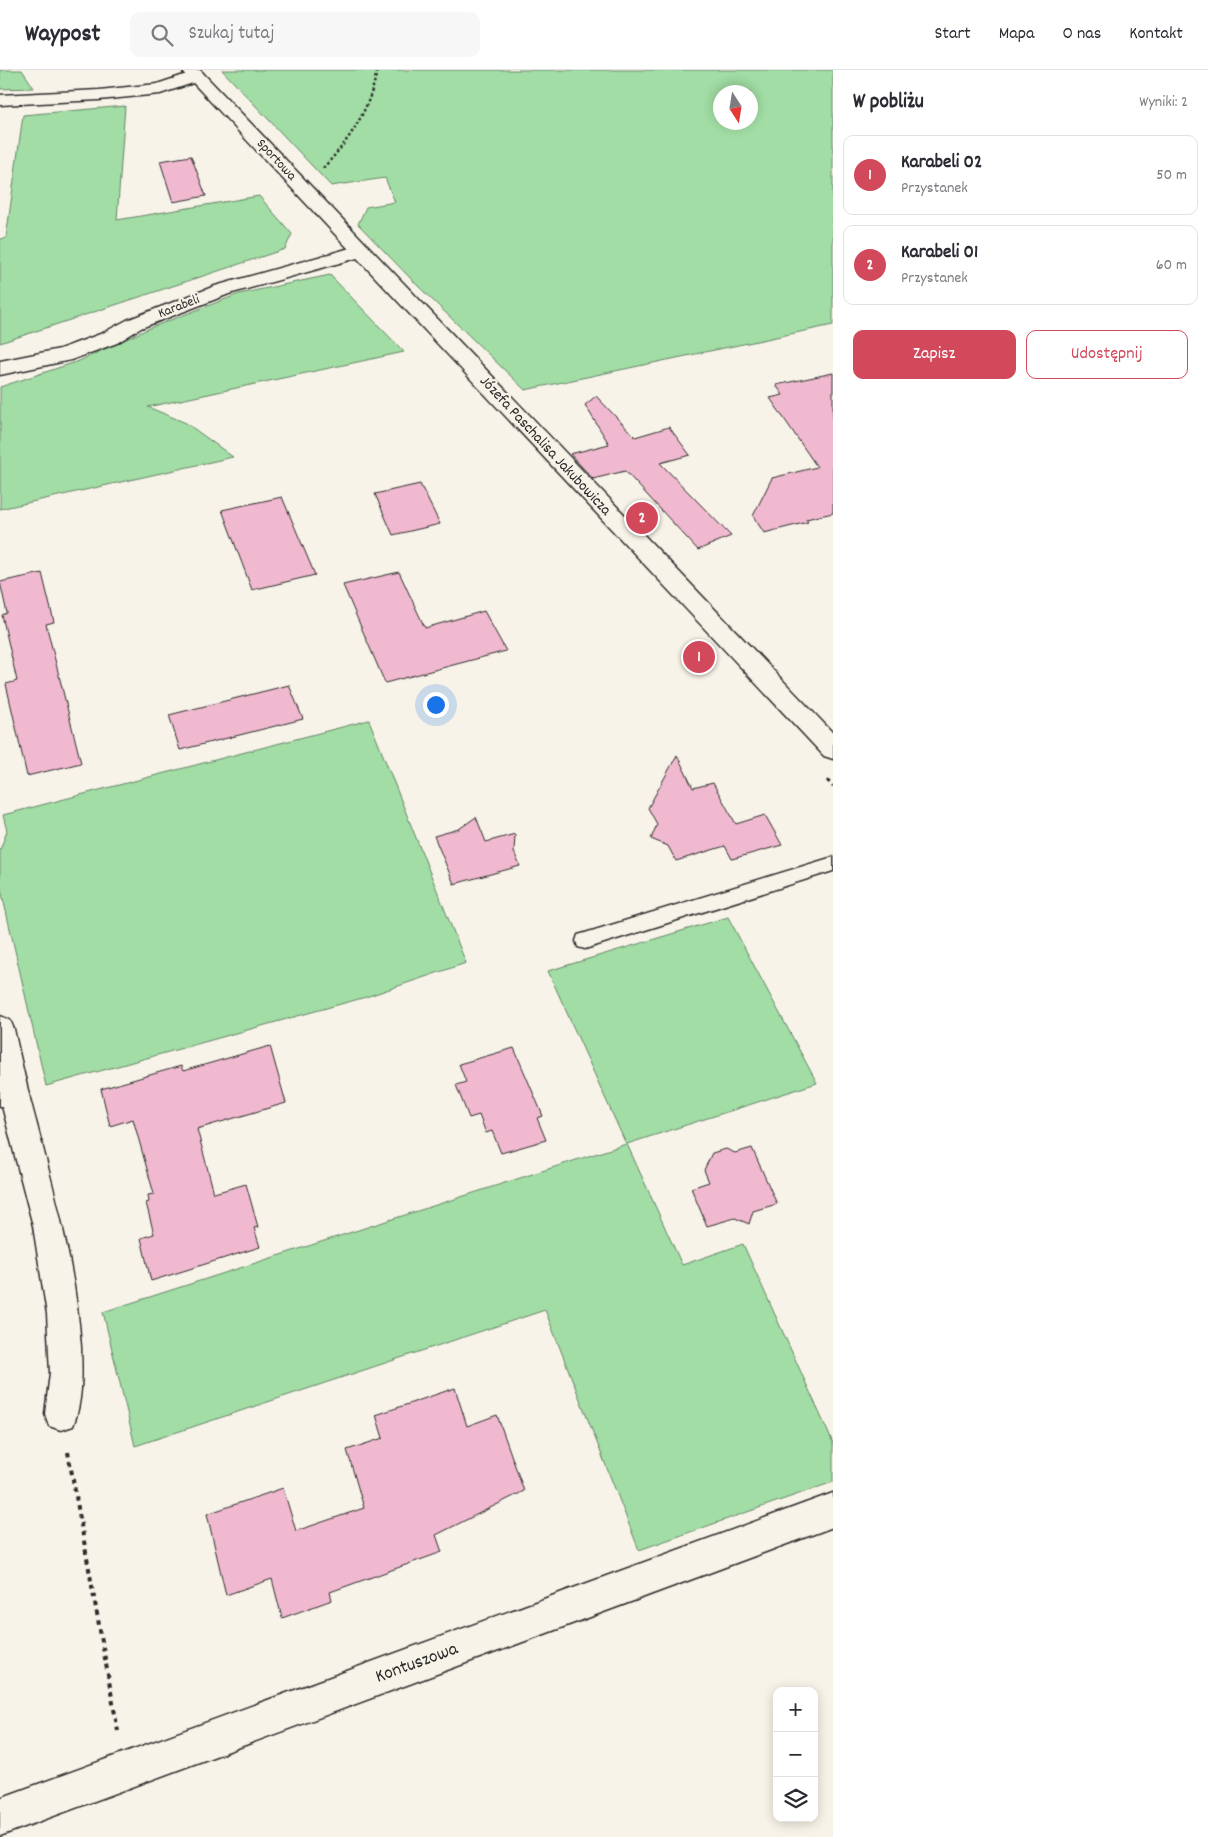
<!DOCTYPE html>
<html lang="pl">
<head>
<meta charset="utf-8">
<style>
  :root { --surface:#fff; --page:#f7f7f7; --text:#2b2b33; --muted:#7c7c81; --line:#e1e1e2; --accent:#d1495b }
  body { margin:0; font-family:Dekko,sans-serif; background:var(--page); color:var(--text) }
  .controls { position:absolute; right:15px; bottom:15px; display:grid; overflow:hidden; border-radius:10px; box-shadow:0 2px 12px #0003 }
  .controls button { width:45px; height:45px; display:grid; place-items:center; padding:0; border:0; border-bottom:1px solid var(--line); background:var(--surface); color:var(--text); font:25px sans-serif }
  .compass { position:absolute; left:713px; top:15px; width:45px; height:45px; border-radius:50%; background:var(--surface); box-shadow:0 2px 12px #0003; rotate:168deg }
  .you { position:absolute; left:435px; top:634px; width:18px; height:18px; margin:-12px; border:4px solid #fff; border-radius:50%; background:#1a73e8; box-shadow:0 0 0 8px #1a73e833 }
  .badge { display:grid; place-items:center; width:32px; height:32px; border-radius:50%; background:var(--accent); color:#fff; font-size:16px; font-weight:700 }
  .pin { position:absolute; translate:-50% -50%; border:2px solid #fff; box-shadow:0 1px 5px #0006 }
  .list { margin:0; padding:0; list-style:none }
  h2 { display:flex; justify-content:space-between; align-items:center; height:65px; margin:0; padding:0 20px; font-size:21px }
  h2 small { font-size:16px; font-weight:400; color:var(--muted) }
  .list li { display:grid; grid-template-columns:32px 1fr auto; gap:15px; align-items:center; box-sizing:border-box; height:80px; margin:0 10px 10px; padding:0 10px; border:1px solid var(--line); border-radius:10px }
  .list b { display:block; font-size:19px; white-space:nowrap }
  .list p { margin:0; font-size:16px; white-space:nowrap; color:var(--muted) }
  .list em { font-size:16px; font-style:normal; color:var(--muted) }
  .actions { display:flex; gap:10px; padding:15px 20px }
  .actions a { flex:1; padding:11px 0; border:1px solid var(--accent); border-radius:10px; text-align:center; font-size:18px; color:var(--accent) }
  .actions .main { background:var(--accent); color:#fff }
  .icon { flex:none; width:28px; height:28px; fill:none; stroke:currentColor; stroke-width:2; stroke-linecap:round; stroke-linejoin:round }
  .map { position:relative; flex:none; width:833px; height:1767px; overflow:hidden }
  header { display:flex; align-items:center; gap:30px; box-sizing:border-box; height:70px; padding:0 25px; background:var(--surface); border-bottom:1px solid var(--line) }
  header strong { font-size:24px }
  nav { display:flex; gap:28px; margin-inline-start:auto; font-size:18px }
  .search { width:350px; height:45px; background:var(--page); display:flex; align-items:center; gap:12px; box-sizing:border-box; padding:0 18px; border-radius:10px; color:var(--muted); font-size:19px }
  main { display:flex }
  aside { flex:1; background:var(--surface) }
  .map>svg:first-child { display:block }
  .green { fill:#a1dda4; stroke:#668468; fill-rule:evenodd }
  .building { fill:#f0b9cf; stroke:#2b2b2b }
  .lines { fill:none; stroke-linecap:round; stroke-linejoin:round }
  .lane-casing { stroke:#2b2b2b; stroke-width:3 }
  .street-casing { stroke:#2b2b2b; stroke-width:3 }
  .secondary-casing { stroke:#2b2b2b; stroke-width:3 }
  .path-far2 { stroke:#2b2b2b; stroke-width:2.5; stroke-dasharray:2.5 2.5; stroke-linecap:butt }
  .path-far1 { stroke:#2b2b2b; stroke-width:3; stroke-dasharray:4 4; stroke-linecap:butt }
  .path { stroke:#2b2b2b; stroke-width:4; stroke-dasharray:4.5 4.5; stroke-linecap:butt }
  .lane { fill:#f7f3e8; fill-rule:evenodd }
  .street { fill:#f7f3e8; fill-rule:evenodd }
  .secondary { fill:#f7f3e8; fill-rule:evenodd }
  .labels { text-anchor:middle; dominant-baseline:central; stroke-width:4.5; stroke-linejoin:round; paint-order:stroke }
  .far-street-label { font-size:14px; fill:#2b2b2b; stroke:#f7f3e8 }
  .street-label { font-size:16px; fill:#2b2b2b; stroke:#f7f3e8 }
  .near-street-label { font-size:19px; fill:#2b2b2b; stroke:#f7f3e8 }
</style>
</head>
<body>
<header>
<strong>Waypost</strong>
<div class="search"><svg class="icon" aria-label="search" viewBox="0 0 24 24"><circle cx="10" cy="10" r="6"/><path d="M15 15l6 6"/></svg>Szukaj tutaj</div>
<nav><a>Start</a><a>Mapa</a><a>O nas</a><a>Kontakt</a></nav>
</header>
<main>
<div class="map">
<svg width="833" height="1767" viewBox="0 0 833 1767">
  <rect width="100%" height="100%" fill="#f7f3e8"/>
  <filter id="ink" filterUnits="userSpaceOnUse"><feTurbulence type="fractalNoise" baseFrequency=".02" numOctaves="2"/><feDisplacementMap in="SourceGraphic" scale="10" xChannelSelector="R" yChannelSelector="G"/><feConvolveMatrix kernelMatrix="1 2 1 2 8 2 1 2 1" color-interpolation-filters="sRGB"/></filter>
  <g filter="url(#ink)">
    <path class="green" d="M 0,0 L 22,0 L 34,18 L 0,19 Z
      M 222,0 L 833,0 L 833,255 L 525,320 L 416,214 L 358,154 L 366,137 L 395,132 L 385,108 L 331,116 ZM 720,22 L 750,22 L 750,52 L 720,52 Z
      M 125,36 L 117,150 L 259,126 L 292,164 L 285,179 L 0,273 L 0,169 L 6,168 L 23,45 Z
      M 330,205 L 404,282 L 148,337 L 186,353 L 233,387 L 0,439 L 0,317 L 79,291 L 152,257 L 239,224 Z
      M 369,650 L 466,893 L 366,927 L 46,1016 L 0,815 L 0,780 L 7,761 L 3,745 Z
      M 728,847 L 817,1013 L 627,1074 L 682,1195 L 743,1174 L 833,1373 L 833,1412 L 639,1480 L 545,1240 L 135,1376 L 103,1242 L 626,1074 L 548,901 Z"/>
    <path class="building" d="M 191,86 L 206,126 L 173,132 L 160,91 Z
      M 833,303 L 833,443 L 806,449 L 808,452 L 764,463 L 753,446 L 772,408 L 817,397 L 770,328 L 783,325 L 776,315 Z
      M 596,326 L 635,367 L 669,357 L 690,385 L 660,393 L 731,466 L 698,480 L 625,401 L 593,409 L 570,384 L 609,374 L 585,335 Z
      M 420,414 L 440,454 L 393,465 L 375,424 Z
      M 282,427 L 315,505 L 252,520 L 222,440 Z
      M 399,502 L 425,558 L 484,541 L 506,581 L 385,613 L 343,515 Z
      M 42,503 L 54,552 L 46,554 L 81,693 L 27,706 L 6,614 L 17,611 L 2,545 L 7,543 L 0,512 Z
      M 289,615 L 303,649 L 180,680 L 169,645 Z
      M 677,685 L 693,718 L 713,713 L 736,754 L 765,745 L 782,775 L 732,789 L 725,776 L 676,791 L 668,776 L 651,769 L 657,754 L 648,738 Z
      M 476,747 L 486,772 L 515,764 L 514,782 L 520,796 L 454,814 L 434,766 L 459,759 Z
      M 270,976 L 286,1033 L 197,1059 L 214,1123 L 246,1114 L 258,1157 L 254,1158 L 260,1177 L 151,1211 L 141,1168 L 154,1164 L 146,1133 L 149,1132 L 148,1125 L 154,1124 L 133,1049 L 110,1056 L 101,1019 L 181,996 L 183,1001 Z
      M 514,978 L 543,1046 L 537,1048 L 546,1070 L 501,1083 L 492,1061 L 486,1063 L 479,1045 L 469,1048 L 456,1015 L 466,1012 L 459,994 Z
      M 752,1078 L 777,1134 L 753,1141 L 749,1154 L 735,1148 L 707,1156 L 691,1118 L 709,1112 L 704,1100 L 712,1083 L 726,1079 L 735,1083 Z
      M 455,1318 L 467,1356 L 497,1345 L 524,1421 L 436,1465 L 442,1482 L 330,1522 L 332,1530 L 282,1548 L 272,1509 L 226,1525 L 207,1444 L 283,1418 L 296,1461 L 364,1438 L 347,1380 L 383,1368 L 376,1345 Z"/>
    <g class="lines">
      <g class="lane-casing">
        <path id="lane" d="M 833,787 L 833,801 L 585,879 L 578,877 L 576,871 L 578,865 L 585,863 Z"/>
      </g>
      <g class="street-casing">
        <path id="street" d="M 196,1 L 202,2 L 205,6 L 202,10 L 160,24 L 99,30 L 0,35 L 0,25 L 99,20 L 157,14 Z
          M 361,175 L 368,177 L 371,181 L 368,185 L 229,224 L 141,258 L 117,273 L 71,290 L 0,305 L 0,291 L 60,279 L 103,263 L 127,250 L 215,216 Z
          M 0,946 L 10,950 L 14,959 C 21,991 28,1023 37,1055 C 56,1128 76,1201 81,1277 C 82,1303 83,1331 73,1356 L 61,1360 L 49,1356 L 45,1344 L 50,1303 L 47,1244 L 33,1156 L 2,1036 L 0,1036 Z
          M 833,1423 L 833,1457 L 0,1766 L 0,1728 Z"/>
      </g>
      <g class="secondary-casing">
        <path id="secondary" d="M 181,0 L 200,0 L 833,663 L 833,689 L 824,686 Z"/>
      </g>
      <path class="path-far2" d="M 323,98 C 350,70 370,39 377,0"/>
      <path class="path-far1" d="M 827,710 L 833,717"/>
      <path class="path" d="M 68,1382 L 118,1661"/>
      <use href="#lane" class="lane"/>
      <use href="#street" class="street"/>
      <use href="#secondary" class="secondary"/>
    </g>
  </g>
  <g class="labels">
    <g class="far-street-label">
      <text transform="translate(276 90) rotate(47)">Sportowa</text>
      <text transform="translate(179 237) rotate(-21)">Karabeli</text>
    </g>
    <g class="street-label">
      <text transform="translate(545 376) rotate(47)">Józefa Paschalisa Jakubowicza</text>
    </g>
    <g class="near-street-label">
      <text transform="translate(417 1594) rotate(-20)">Kontuszowa</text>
    </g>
  </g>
</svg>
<div class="controls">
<button>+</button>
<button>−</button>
<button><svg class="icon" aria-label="layers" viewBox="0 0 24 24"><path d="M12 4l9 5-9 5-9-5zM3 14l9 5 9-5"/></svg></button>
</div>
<svg class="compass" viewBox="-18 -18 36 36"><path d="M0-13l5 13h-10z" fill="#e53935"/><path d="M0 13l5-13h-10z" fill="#7c7c81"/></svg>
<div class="you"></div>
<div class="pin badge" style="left:699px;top:587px">1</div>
<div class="pin badge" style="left:642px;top:448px">2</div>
</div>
<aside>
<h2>W pobliżu<small>Wyniki: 2</small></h2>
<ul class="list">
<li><span class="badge">1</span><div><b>Karabeli 02</b><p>Przystanek</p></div><em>50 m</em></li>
<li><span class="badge">2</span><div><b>Karabeli 01</b><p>Przystanek</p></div><em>60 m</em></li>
</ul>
<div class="actions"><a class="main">Zapisz</a><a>Udostępnij</a></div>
</aside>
</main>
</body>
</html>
